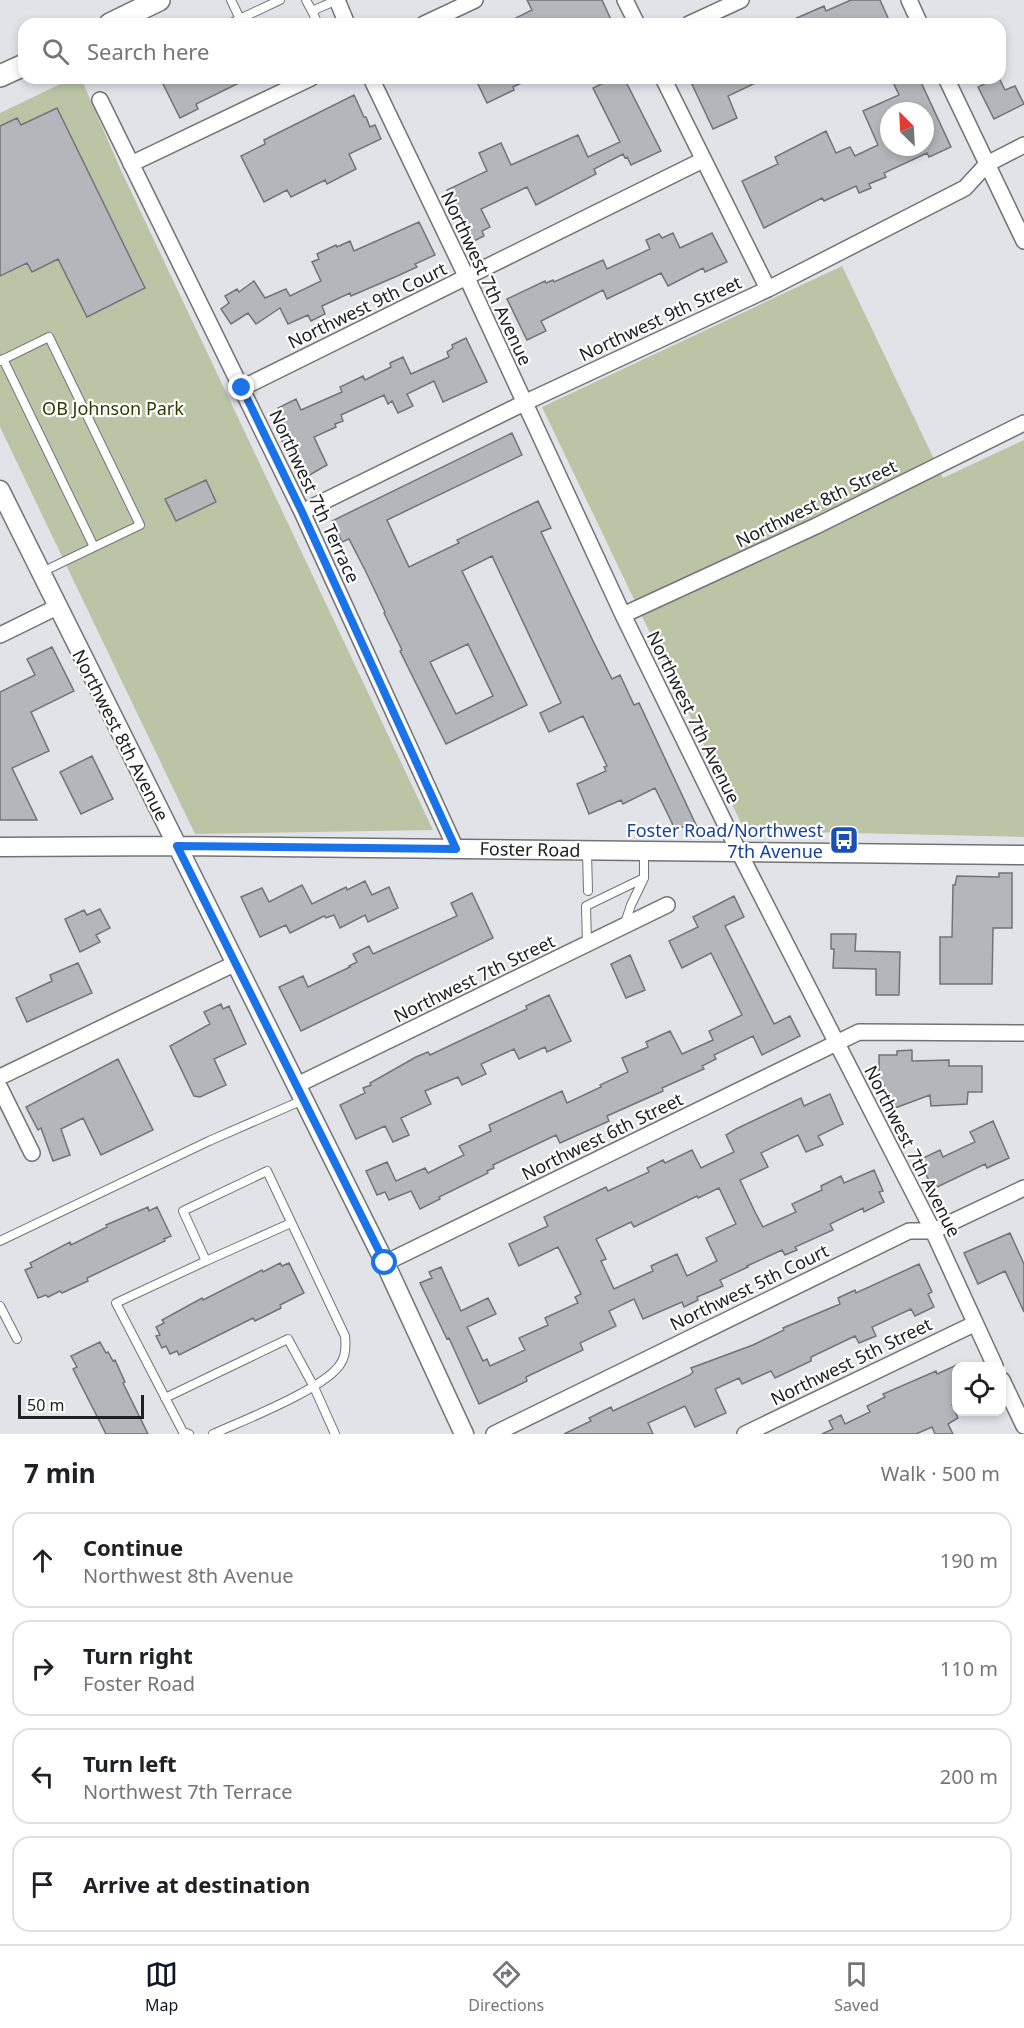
<!DOCTYPE html>
<html lang="en">
<head>
<meta charset="utf-8">
<style>
  :root { --surface:#fff; --page:#f2f2f2; --text:#202124; --muted:#757577; --line:#e0e0e0; --accent:#111827 }
  body { margin:0; font-family:"Noto Sans",sans-serif; background:var(--page); color:var(--text) }
  .controls { position:absolute; right:18px; bottom:18px; display:grid; overflow:hidden; border-radius:12px; box-shadow:0 3px 9px #0003 }
  .controls button { width:54px; height:54px; display:grid; place-items:center; padding:0; border:0; border-bottom:2px solid var(--line); background:var(--surface); color:var(--text); font:30px sans-serif }
  .compass { position:absolute; left:880px; top:102px; width:54px; height:54px; border-radius:50%; background:var(--surface); box-shadow:0 3px 9px #0003; rotate:336deg }
  .scale { position:absolute; left:18px; bottom:15px; width:126px; box-sizing:border-box; padding-left:6px; border:3px solid #202022; border-top:0; font-size:16px; line-height:21px; white-space:nowrap; color:#202022; -webkit-text-stroke:4px #fff; paint-order:stroke }
  .stop { position:absolute; width:18px; height:18px; margin:-14px; border:4px solid #1a73e8; border-radius:50%; background:#fff }
  .stop.end { background:#1a73e8; border-color:#fff; box-shadow:0 2px 6px #0008 }
  .list { margin:0; padding:0; list-style:none }
  h2 { display:flex; justify-content:space-between; align-items:center; height:78px; margin:0; padding:0 24px; font-size:26px }
  h2 small { font-size:20px; font-weight:400; color:var(--muted) }
  .list li { display:grid; grid-template-columns:39px 1fr auto; gap:18px; align-items:center; box-sizing:border-box; height:96px; margin:0 12px 12px; padding:0 12px; border:2px solid var(--line); border-radius:18px }
  .list b { display:block; font-size:22px; white-space:nowrap }
  .list p { margin:0; font-size:20px; white-space:nowrap; color:var(--muted) }
  .list em { font-size:20px; font-style:normal; color:var(--muted) }
  .icon { flex:none; width:33px; height:33px; fill:none; stroke:currentColor; stroke-width:2; stroke-linecap:round; stroke-linejoin:round }
  .map { position:relative; flex:none; width:1024px; height:1434px; overflow:hidden }
  .search { position:absolute; background:var(--surface); box-shadow:0 3px 9px #0003; left:18px; right:18px; top:18px; height:66px; display:flex; align-items:center; gap:15px; box-sizing:border-box; padding:0 21px; border-radius:18px; color:var(--muted); font-size:22px }
  .sheet { height:510px; background:var(--surface) }
  nav { display:flex; justify-content:space-around; align-items:center; box-sizing:border-box; height:84px; border-top:2px solid var(--line); background:var(--surface); font-size:16px; color:var(--muted) }
  nav a { display:grid; justify-items:center; gap:3px }
  nav .on { color:var(--accent) }
  .map>svg:first-child { display:block }
  .green { fill:#bbc5a6 }
  .building { fill:#b4b6bb; stroke:#727378; stroke-width:1.5; fill-rule:evenodd }
  .lines { fill:none; stroke-linecap:round; stroke-linejoin:round }
  .service-casing { stroke:#717378; stroke-width:10 }
  .minor-casing { stroke:#717378; stroke-width:18 }
  .tertiary-casing { stroke:#717378; stroke-width:21 }
  .secondary-casing { stroke:#717378; stroke-width:24 }
  .service { stroke:#fff; stroke-width:8 }
  .minor { stroke:#fff; stroke-width:15 }
  .tertiary { stroke:#fff; stroke-width:18 }
  .secondary { stroke:#fff; stroke-width:21 }
  .route { stroke:#1a73e8; stroke-width:8 }
  .labels { text-anchor:middle; dominant-baseline:central; stroke-width:4.5; stroke-linejoin:round; paint-order:stroke }
  .street-label { font-size:18px; fill:#202022; stroke:#fff }
  .park-label { font-size:18px; fill:#2f3c00; stroke:#fff }
  .transit-label { font-size:18px; fill:#164399; stroke:#fff; text-anchor:end }
</style>
</head>
<body>
<div class="map">
<svg width="1024" height="1434" viewBox="0 0 1024 1434">
  <rect width="100%" height="100%" fill="#e2e3e9"/>
  <path class="green" d="M 73,78 L 81,78 L 119,166 L 433,830 L 195,834 L 0,427 L 0,113 Z
    M 842,266 L 943,478 L 1024,440 L 1024,837 L 759,831 L 741,823 L 542,407 Z"/>
  <path class="building" d="M 527,0 L 602,0 L 613,24 L 504,24 L 532,10 Z
    M 851,0 L 880,0 L 889,20 L 880,24 L 783,24 L 824,6 L 826,11 Z
    M 160,78 L 249,78 L 196,104 L 198,109 L 180,118 Z
    M 475,78 L 532,78 L 513,87 L 514,90 L 487,103 Z
    M 613,78 L 624,78 L 661,151 L 631,165 L 627,157 L 625,158 L 623,154 L 594,169 L 596,174 L 536,205 L 527,187 L 481,209 L 490,227 L 482,231 L 484,236 L 472,242 L 447,190 L 487,171 L 479,153 L 501,143 L 511,165 L 578,135 L 588,157 L 620,142 L 593,88 Z
    M 689,78 L 766,78 L 728,96 L 737,118 L 713,129 Z
    M 891,78 L 919,78 L 951,147 L 929,157 L 927,153 L 884,173 L 886,177 L 869,184 L 871,188 L 859,193 L 856,186 L 824,201 L 822,198 L 764,228 L 742,181 L 778,164 L 775,157 L 826,131 L 836,153 L 850,147 L 855,156 L 878,145 L 863,111 L 899,95 ZM 889,111 L 925,111 L 925,147 L 889,147 Z
    M 996,78 L 999,78 L 1005,90 L 1015,86 L 1024,104 L 994,119 L 978,87 Z
    M 354,95 L 364,117 L 366,117 L 370,127 L 375,125 L 381,139 L 349,154 L 356,169 L 327,184 L 325,180 L 291,197 L 287,190 L 264,202 L 241,156 L 265,144 L 264,140 Z
    M 57,108 L 145,288 L 87,317 L 58,259 L 32,272 L 27,263 L 0,276 L 0,126 L 17,118 L 21,125 Z
    M 419,222 L 435,255 L 415,264 L 417,267 L 395,277 L 351,296 L 350,293 L 322,306 L 325,314 L 311,321 L 308,315 L 288,324 L 280,308 L 256,324 L 248,313 L 231,324 L 221,309 L 229,303 L 225,296 L 237,289 L 239,292 L 254,281 L 265,298 L 286,289 L 290,296 L 321,281 L 312,262 L 319,259 L 317,254 L 336,245 L 337,247 L 350,241 L 354,251 Z
    M 673,233 L 680,248 L 712,233 L 727,262 L 705,272 L 703,268 L 668,286 L 661,273 L 607,299 L 603,290 L 541,321 L 546,331 L 527,340 L 507,299 L 545,281 L 546,283 L 553,280 L 554,282 L 603,260 L 607,269 L 650,249 L 646,240 L 659,234 L 662,238 Z
    M 466,338 L 487,382 L 443,402 L 434,381 L 407,394 L 413,406 L 398,413 L 392,401 L 388,404 L 384,395 L 341,415 L 343,421 L 335,424 L 336,427 L 314,437 L 327,465 L 301,480 L 278,433 L 283,431 L 281,426 L 285,424 L 278,408 L 296,399 L 301,410 L 342,392 L 340,387 L 363,376 L 365,380 L 391,367 L 390,363 L 403,357 L 411,374 L 449,357 L 447,352 L 453,348 L 452,345 Z
    M 512,433 L 522,455 L 387,520 L 409,567 L 459,543 L 457,540 L 538,501 L 551,528 L 541,532 L 594,643 L 612,679 L 620,675 L 634,705 L 639,703 L 697,827 L 674,827 L 655,788 L 623,804 L 621,800 L 589,814 L 577,784 L 606,771 L 604,767 L 607,766 L 583,716 L 549,732 L 540,713 L 561,703 L 492,556 L 462,571 L 527,705 L 446,744 L 400,651 L 402,650 L 384,613 L 385,612 L 366,572 L 349,539 L 342,542 L 332,521 ZM 468,644 L 493,696 L 456,714 L 430,662 Z
    M 206,480 L 216,502 L 176,521 L 165,499 Z
    M 52,647 L 74,691 L 31,712 L 49,751 L 12,768 L 37,820 L 0,820 L 0,692 L 35,675 L 27,659 Z
    M 92,756 L 113,799 L 81,814 L 60,772 Z
    M 999,873 L 1012,873 L 1012,928 L 993,928 L 992,984 L 940,984 L 940,937 L 952,937 L 953,885 L 955,885 L 957,876 L 999,877 Z
    M 365,881 L 372,895 L 389,887 L 398,908 L 368,922 L 365,915 L 340,928 L 334,915 L 326,918 L 324,916 L 290,933 L 286,925 L 260,937 L 241,897 L 262,888 L 269,902 L 302,885 L 312,904 L 346,887 L 347,890 Z
    M 472,893 L 493,938 L 301,1031 L 279,987 L 303,976 L 308,987 L 350,967 L 349,966 L 357,962 L 353,954 L 369,946 L 373,954 L 457,916 L 451,903 Z
    M 734,896 L 744,917 L 725,926 L 774,1024 L 790,1016 L 800,1036 L 762,1055 L 753,1036 L 714,1055 L 716,1059 L 702,1066 L 704,1069 L 662,1088 L 663,1091 L 607,1116 L 609,1121 L 560,1143 L 556,1135 L 493,1165 L 494,1168 L 487,1171 L 488,1173 L 439,1197 L 440,1199 L 420,1209 L 411,1191 L 389,1200 L 385,1192 L 377,1195 L 366,1171 L 387,1162 L 396,1181 L 425,1168 L 428,1173 L 464,1155 L 459,1146 L 491,1131 L 489,1125 L 562,1091 L 567,1103 L 601,1087 L 600,1085 L 628,1072 L 622,1058 L 648,1047 L 646,1042 L 670,1031 L 682,1054 L 713,1040 L 709,1031 L 742,1015 L 711,953 L 682,968 L 669,941 L 698,927 L 693,917 Z
    M 100,909 L 110,928 L 96,935 L 100,942 L 80,952 L 65,919 L 84,910 L 87,915 Z
    M 831,934 L 856,934 L 855,951 L 900,952 L 899,995 L 876,995 L 876,969 L 833,968 L 834,949 L 831,949 Z
    M 630,955 L 645,990 L 626,998 L 611,964 Z
    M 78,963 L 92,993 L 27,1022 L 16,998 L 52,981 L 50,975 Z
    M 549,995 L 571,1041 L 547,1052 L 545,1047 L 519,1059 L 514,1049 L 481,1064 L 486,1074 L 462,1085 L 458,1077 L 425,1091 L 431,1104 L 401,1118 L 409,1135 L 393,1142 L 385,1126 L 356,1139 L 340,1105 L 365,1093 L 363,1088 L 371,1085 L 370,1083 L 416,1057 L 428,1052 L 430,1055 L 527,1009 L 526,1006 Z
    M 221,1004 L 223,1009 L 229,1006 L 246,1044 L 214,1059 L 226,1085 L 200,1097 L 194,1096 L 170,1046 L 210,1024 L 204,1012 Z
    M 912,1050 L 912,1061 L 949,1060 L 949,1066 L 982,1066 L 982,1092 L 968,1092 L 967,1104 L 931,1106 L 930,1095 L 895,1108 L 892,1100 L 890,1101 L 882,1081 L 879,1081 L 879,1055 L 897,1055 L 897,1051 Z
    M 118,1059 L 153,1130 L 101,1155 L 83,1118 L 61,1129 L 70,1155 L 53,1161 L 41,1128 L 38,1130 L 26,1107 Z
    M 830,1094 L 843,1124 L 818,1136 L 823,1145 L 806,1152 L 798,1135 L 761,1153 L 768,1167 L 740,1180 L 755,1212 L 763,1227 L 796,1212 L 792,1204 L 822,1190 L 821,1186 L 841,1176 L 844,1183 L 874,1170 L 883,1191 L 879,1192 L 884,1202 L 864,1212 L 863,1208 L 830,1224 L 833,1230 L 795,1247 L 797,1250 L 785,1255 L 782,1250 L 747,1266 L 748,1267 L 720,1280 L 723,1286 L 697,1297 L 698,1300 L 684,1307 L 682,1302 L 643,1319 L 634,1299 L 609,1311 L 616,1326 L 580,1343 L 583,1350 L 526,1377 L 527,1381 L 479,1404 L 449,1338 L 447,1339 L 420,1283 L 432,1278 L 429,1272 L 441,1267 L 461,1311 L 488,1298 L 496,1314 L 467,1327 L 483,1361 L 487,1359 L 490,1366 L 525,1350 L 519,1338 L 548,1325 L 545,1318 L 578,1303 L 575,1297 L 581,1294 L 558,1247 L 519,1266 L 509,1244 L 548,1226 L 544,1217 L 606,1187 L 608,1191 L 649,1172 L 647,1168 L 663,1160 L 665,1163 L 692,1150 L 701,1168 L 734,1152 L 726,1135 L 736,1129 L 801,1098 L 804,1106 ZM 719,1188 L 736,1224 L 706,1238 L 717,1261 L 687,1276 L 677,1254 L 651,1266 L 653,1271 L 614,1289 L 601,1261 L 606,1259 L 596,1239 L 631,1222 L 634,1227 L 697,1196 L 698,1198 Z
    M 993,1121 L 1009,1158 L 987,1168 L 985,1164 L 933,1189 L 919,1160 L 940,1150 L 943,1157 L 975,1142 L 970,1132 Z
    M 148,1207 L 149,1211 L 157,1207 L 171,1236 L 164,1239 L 165,1241 L 87,1278 L 88,1281 L 62,1293 L 60,1291 L 48,1297 L 46,1295 L 38,1298 L 25,1270 L 32,1267 L 30,1263 L 70,1242 L 71,1245 L 107,1227 L 106,1225 Z
    M 1010,1233 L 1024,1264 L 1024,1312 L 1005,1271 L 978,1284 L 964,1253 Z
    M 280,1263 L 282,1266 L 289,1263 L 304,1293 L 280,1305 L 281,1308 L 255,1321 L 253,1318 L 179,1355 L 177,1351 L 170,1354 L 166,1346 L 162,1348 L 156,1336 L 160,1335 L 156,1327 L 164,1323 L 162,1320 L 202,1298 L 203,1300 L 262,1270 L 263,1272 Z
    M 919,1264 L 932,1292 L 928,1294 L 934,1307 L 915,1316 L 911,1309 L 872,1327 L 876,1336 L 859,1343 L 855,1336 L 811,1357 L 811,1361 L 775,1378 L 771,1371 L 742,1384 L 739,1378 L 715,1389 L 726,1413 L 695,1427 L 685,1406 L 648,1423 L 653,1434 L 564,1434 L 591,1421 L 589,1418 L 611,1407 L 613,1411 L 690,1375 L 693,1372 L 691,1368 L 753,1345 L 784,1330 L 783,1328 L 840,1304 L 838,1298 L 855,1290 L 856,1293 Z
    M 100,1342 L 106,1353 L 108,1352 L 113,1361 L 115,1360 L 125,1382 L 123,1383 L 148,1434 L 106,1434 L 73,1369 L 77,1367 L 71,1356 Z
    M 957,1365 L 957,1403 L 952,1405 L 958,1418 L 948,1424 L 953,1434 L 935,1434 L 932,1427 L 916,1434 L 822,1434 L 833,1429 L 829,1421 L 841,1415 L 845,1424 L 870,1412 L 867,1406 L 885,1397 L 883,1394 L 936,1371 L 937,1374 Z"/>
  <g class="lines">
    <g class="service-casing">
      <path id="service" d="M 231,0 L 240,19
        M 306,0 L 312,11 L 337,0
        M 312,11 L 318,24
        M 229,24 L 280,0
        M 3,359 L 94,547
        M 0,361 L 49,337 L 140,525 L 42,572
        M 587,852 L 588,891
        M 624,926 L 631,905 L 644,878 L 644,852
        M 587,944 L 586,906 L 644,878
        M 0,1241 L 209,1141 L 303,1100
        M 206,1261 L 291,1223
        M 0,1306 L 17,1339
        M 165,1398 L 288,1339 L 314,1387 L 335,1434
        M 189,1434 L 183,1432 L 116,1303 L 206,1261 L 183,1211 L 267,1171 L 345,1336 C 346,1345 346,1355 341,1363 C 327,1388 242,1421 213,1434"/>
    </g>
    <g class="minor-casing">
      <path id="minor" d="M 337,0 L 347,24
        M 625,0 L 637,24
        M 909,0 L 920,24
        M 424,24 L 475,0
        M 689,24 L 741,0
        M 371,78 L 467,278 L 623,615 L 739,852 L 933,1231 L 995,1366
        M 663,78 L 768,289
        M 946,78 L 1024,241
        M 100,100 L 302,512 L 456,849
        M 131,164 L 311,78
        M 242,388 L 703,160
        M 302,512 L 524,403 L 768,289 L 965,188 L 987,164 L 1024,145
        M 623,615 L 816,526 L 1024,423
        M 0,635 L 57,607
        M 0,1077 L 236,963
        M 297,1085 L 667,905
        M 0,1088 L 32,1153
        M 385,1263 L 859,1032 L 1024,1033
        M 1002,1380 L 1024,1426
        M 494,1434 L 909,1231 L 933,1231 L 1024,1188
        M 745,1434 L 974,1324"/>
    </g>
    <g class="tertiary-casing">
      <path id="tertiary" d="M 0,490 L 385,1263 L 464,1434
        M 0,847 L 177,846 L 1024,855"/>
    </g>
    <g class="secondary-casing">
      <path id="secondary" d="M 110,24 L 159,0
        M 0,76 L 24,65"/>
    </g>
    <use href="#service" class="service"/>
    <use href="#minor" class="minor"/>
    <use href="#tertiary" class="tertiary"/>
    <use href="#secondary" class="secondary"/>
  </g>
  <g class="lines">
    <path class="route" d="M 242,388 L 302,512 L 456,849 L 177,846 L 385,1263"/>
  </g>
  <defs>
    <g id="bus-square" transform="scale(1.5)"><rect x="-9" y="-9" width="18" height="18" rx="4" fill="#1a4fb4" stroke="#fff"/><path d="M-5-6H5V4H4V6H2V4H-2V6H-4V4H-5ZM-3.5-4V0h7V-4ZM-3.5 1.2v1.5H-2V1.2ZM2 1.2v1.5H3.5V1.2Z" fill="#fff"/></g>
  </defs>
  <g fill-rule="evenodd">
    <use href="#bus-square" x="844" y="840"/>
  </g>
  <g class="labels">
    <g class="street-label">
      <text transform="translate(487 278) rotate(65)">Northwest 7th Avenue</text>
      <text transform="translate(367 305) rotate(-26)">Northwest 9th Court</text>
      <text transform="translate(660 318) rotate(-25)">Northwest 9th Street</text>
      <text transform="translate(315 496) rotate(65)">Northwest 7th Terrace</text>
      <text transform="translate(816 503) rotate(-26)">Northwest 8th Street</text>
      <text transform="translate(694 717) rotate(64)">Northwest 7th Avenue</text>
      <text transform="translate(121 735) rotate(63)">Northwest 8th Avenue</text>
      <text transform="translate(530 849) rotate(1)">Foster Road</text>
      <text transform="translate(474 978) rotate(-26)">Northwest 7th Street</text>
      <text transform="translate(602 1136) rotate(-26)">Northwest 6th Street</text>
      <text transform="translate(913 1151) rotate(63)">Northwest 7th Avenue</text>
      <text transform="translate(749 1287) rotate(-26)">Northwest 5th Court</text>
      <text transform="translate(851 1361) rotate(-26)">Northwest 5th Street</text>
    </g>
    <g class="park-label">
      <text x="113" y="408">OB Johnson Park</text>
    </g>
    <g class="transit-label">
      <text x="823" y="830">Foster Road/Northwest<tspan x="823" dy="21">7th Avenue</tspan></text>
    </g>
  </g>
</svg>
<div class="controls">
<button><svg class="icon" aria-label="locate" viewBox="0 0 24 24"><circle cx="12" cy="12" r="6"/><path d="M12 2v4M12 18v4M2 12h4M18 12h4"/></svg></button>
</div>
<svg class="compass" viewBox="-18 -18 36 36"><path d="M0-13l5 13h-10z" fill="#e53935"/><path d="M0 13l5-13h-10z" fill="#757577"/></svg>
<div class="scale">50 m</div>
<div class="stop" style="left:385px;top:1263px"></div>
<div class="stop end" style="left:242px;top:388px"></div>
<div class="search"><svg class="icon" aria-label="search" viewBox="0 0 24 24"><circle cx="10" cy="10" r="6"/><path d="M15 15l6 6"/></svg>Search here</div>
</div>
<section class="sheet">
<h2>7 min<small>Walk · 500 m</small></h2>
<ul class="list">
<li><svg class="icon" aria-label="ahead" viewBox="0 0 24 24"><path d="M12 20V5M6 11l6-6 6 6"/></svg><div><b>Continue</b><p>Northwest 8th Avenue</p></div><em>190 m</em></li>
<li><svg class="icon" aria-label="right" viewBox="0 0 24 24"><path d="M7 20v-9h11M14 6l5 5-5 5"/></svg><div><b>Turn right</b><p>Foster Road</p></div><em>110 m</em></li>
<li><svg class="icon" aria-label="left" viewBox="0 0 24 24"><path d="M17 20v-9H6M10 6l-5 5 5 5"/></svg><div><b>Turn left</b><p>Northwest 7th Terrace</p></div><em>200 m</em></li>
<li><svg class="icon" aria-label="arrive" viewBox="0 0 24 24"><path d="M6 21V4h12l-3 4 3 4H6"/></svg><div><b>Arrive at destination</b></div></li>
</ul>
</section>
<nav>
<a class="on"><svg class="icon" aria-label="map" viewBox="0 0 24 24"><path d="M3 6l6-2 6 2 6-2v14l-6 2-6-2-6 2zM9 4v14M15 6v14"/></svg>Map</a>
<a><svg class="icon" aria-label="directions" viewBox="0 0 24 24"><path d="M12 3l9 9-9 9-9-9zM9 14v-3h6M13 9l2 2-2 2"/></svg>Directions</a>
<a><svg class="icon" aria-label="saved" viewBox="0 0 24 24"><path d="M7 4h10v16l-5-4-5 4z"/></svg>Saved</a>
</nav>
</body>
</html>
